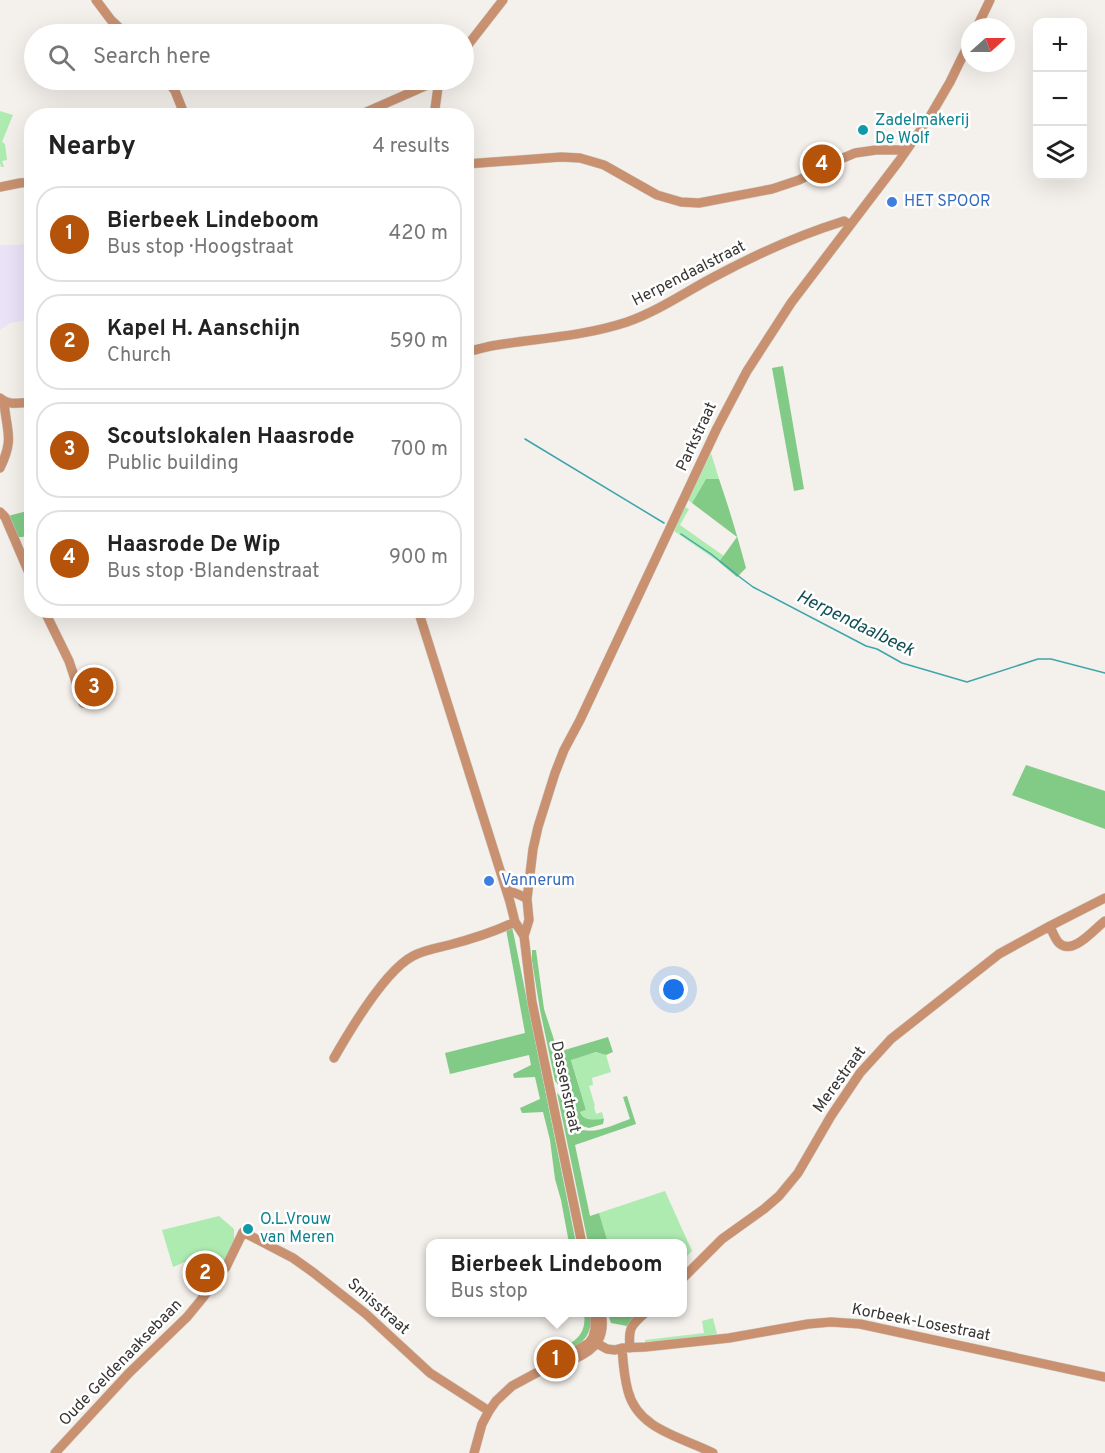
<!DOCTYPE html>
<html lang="en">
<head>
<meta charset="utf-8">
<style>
  :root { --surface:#fff; --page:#f6f6f6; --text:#222; --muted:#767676; --line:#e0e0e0; --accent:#b45309 }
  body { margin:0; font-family:Overpass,sans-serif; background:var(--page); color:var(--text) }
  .controls { position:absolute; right:18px; top:18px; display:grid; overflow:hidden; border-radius:12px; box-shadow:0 6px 24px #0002 }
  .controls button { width:54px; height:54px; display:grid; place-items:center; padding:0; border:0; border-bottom:2px solid var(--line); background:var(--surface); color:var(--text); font:30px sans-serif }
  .compass { position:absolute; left:961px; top:18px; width:54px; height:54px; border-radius:50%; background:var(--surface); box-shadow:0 6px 24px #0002; rotate:69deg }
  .you { position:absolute; left:674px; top:990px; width:21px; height:21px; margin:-15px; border:4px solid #fff; border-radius:50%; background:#1a73e8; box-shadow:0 0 0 9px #1a73e833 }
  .badge { display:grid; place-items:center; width:39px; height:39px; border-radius:50%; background:var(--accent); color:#fff; font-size:20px; font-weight:700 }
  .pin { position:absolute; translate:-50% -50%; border:3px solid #fff; box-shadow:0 2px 6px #0006 }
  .popup { position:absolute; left:426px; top:1239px; width:261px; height:78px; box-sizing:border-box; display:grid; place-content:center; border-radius:12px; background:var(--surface); filter:drop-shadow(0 2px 4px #0005); font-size:20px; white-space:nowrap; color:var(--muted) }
  .popup b { font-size:22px; color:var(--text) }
  .popup::after { content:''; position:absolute; left:50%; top:100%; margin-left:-12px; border:12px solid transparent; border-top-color:var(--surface) }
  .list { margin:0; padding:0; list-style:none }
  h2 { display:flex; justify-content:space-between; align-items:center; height:78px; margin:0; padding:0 24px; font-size:26px }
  h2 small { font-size:20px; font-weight:400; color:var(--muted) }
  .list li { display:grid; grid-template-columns:39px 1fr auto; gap:18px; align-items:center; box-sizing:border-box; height:96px; margin:0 12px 12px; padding:0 12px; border:2px solid var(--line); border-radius:24px }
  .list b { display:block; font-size:22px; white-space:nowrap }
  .list p { margin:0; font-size:20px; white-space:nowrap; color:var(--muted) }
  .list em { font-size:20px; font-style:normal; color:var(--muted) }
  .icon { flex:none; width:33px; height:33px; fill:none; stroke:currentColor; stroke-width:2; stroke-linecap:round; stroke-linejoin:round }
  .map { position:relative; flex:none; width:1105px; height:1453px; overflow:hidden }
  .search { position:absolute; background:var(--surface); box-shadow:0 6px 24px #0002; left:24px; top:24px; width:450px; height:66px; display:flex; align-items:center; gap:15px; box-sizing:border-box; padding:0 21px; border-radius:33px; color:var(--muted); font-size:22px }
  .panel { position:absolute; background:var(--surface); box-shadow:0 6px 24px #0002; left:24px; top:108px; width:450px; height:510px; border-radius:24px }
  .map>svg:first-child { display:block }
  .education { fill:#ebe3f8 }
  .green { fill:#aeebb1 }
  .forest { fill:#81cb86 }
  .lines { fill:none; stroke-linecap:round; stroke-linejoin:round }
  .stream { stroke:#3ea5ac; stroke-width:1.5 }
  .minor-casing { stroke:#cecbc6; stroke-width:10 }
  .minor { stroke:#c99170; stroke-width:9 }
  .culture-dot { fill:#0f9aa8; stroke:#fff; stroke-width:2 }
  .shop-dot { fill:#3f7fe0; stroke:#fff; stroke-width:2 }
  .labels { text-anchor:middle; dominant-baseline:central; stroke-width:5; stroke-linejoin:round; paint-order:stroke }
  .culture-label { font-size:16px; fill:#0d838f; stroke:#fff; text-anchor:start }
  .shop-label { font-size:16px; fill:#366cbe; stroke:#fff; text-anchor:start }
  .street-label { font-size:16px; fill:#383634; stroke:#fff }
  .water-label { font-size:18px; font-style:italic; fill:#115054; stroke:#fff }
</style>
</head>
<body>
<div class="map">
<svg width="1105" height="1453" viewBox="0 0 1105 1453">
  <rect width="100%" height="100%" fill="#f4f0eb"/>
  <path class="education" d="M 31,242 L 31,319 L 10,323 L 0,330 L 0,245 L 19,245 Z"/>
  <path class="green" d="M 0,111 L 13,115 L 2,142 L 5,144 L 7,160 L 2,161 L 4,167 L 1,167 L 0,163 Z
    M 711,453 L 719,479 L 706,479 L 692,503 L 688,500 Z
    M 685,507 L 689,509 L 680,525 L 724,556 L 719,562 L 674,531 Z
    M 597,1052 L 606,1055 L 611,1072 L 592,1078 L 593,1085 L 589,1086 L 595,1106 L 594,1107 L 596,1114 L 602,1112 L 604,1119 C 595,1119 585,1122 580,1112 L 586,1110 L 571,1059 Z
    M 665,1191 L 692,1251 L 682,1261 L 682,1244 L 608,1243 L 599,1213 Z
    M 219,1216 L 234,1229 L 234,1244 L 207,1290 L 198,1277 L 192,1259 L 173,1267 L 162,1230 Z
    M 713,1318 L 717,1334 L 685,1339 L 645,1342 L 645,1340 L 704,1333 L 702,1321 Z"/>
  <path class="forest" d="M 783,366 L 804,489 L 794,491 L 772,368 Z
    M 706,479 L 719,479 C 729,508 738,538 746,568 L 737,577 L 719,562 L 737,537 L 692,503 Z
    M 31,510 L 31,531 L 23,537 L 18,537 L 8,516 Z
    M 1026,765 L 1105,791 L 1105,829 L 1012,795 Z
    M 512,927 L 514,936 L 576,1243 L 569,1243 L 561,1200 L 555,1179 L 550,1140 L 543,1112 L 522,1113 L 520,1108 L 540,1099 L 535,1077 L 514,1078 L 513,1074 L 531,1065 L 529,1055 L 450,1074 L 445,1053 L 525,1033 L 506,929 Z
    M 532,950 L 536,950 L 544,1009 L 558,1052 L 608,1037 L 613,1052 L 606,1055 L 596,1052 L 571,1060 L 586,1110 L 580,1112 C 584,1122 595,1119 604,1119 L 603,1124 L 589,1128 L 582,1126 L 576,1122 L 572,1115 L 563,1090 L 555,1081 L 540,1010 L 532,961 Z
    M 557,1093 C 563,1098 564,1107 567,1114 C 579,1144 609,1126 630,1119 L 623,1097 L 627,1096 L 636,1124 L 575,1145 L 590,1216 L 599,1213 L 608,1243 L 588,1243 Z
    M 607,1312 L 643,1313 L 627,1326 L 611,1323 Z
    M 584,1313 L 590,1313 C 595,1345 570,1347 548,1361 L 545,1356 C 566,1345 588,1341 584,1313 Z"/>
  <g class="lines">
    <path class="stream" d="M 525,439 L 664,523
      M 681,534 L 711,554 L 741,578 L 753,587 L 866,646 L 877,649 L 902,663 L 967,682 L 1038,659 L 1051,659 L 1105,673"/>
    <g class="minor-casing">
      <path id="minor" d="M 96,0 L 111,20 L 126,34
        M 977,27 L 990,0
        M 464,50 L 503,0
        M 167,80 L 175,91 L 185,116
        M 357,116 L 439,80
        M 434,116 L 439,80
        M 466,164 L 561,157 L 580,158 L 604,165 L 657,195 L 681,202 L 699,203 L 772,189 L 799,180 L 836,161 L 855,153 L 876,150 L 906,150
        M 0,187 L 20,183 L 32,182
        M 466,352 C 477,350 487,346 497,345 C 541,338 585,336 627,322 C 658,311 684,293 712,278 C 753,256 796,236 841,222 L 844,221 L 850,225
        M 0,398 C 9,406 20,403 32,402
        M 0,468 C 15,438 6,431 4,401
        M 0,512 L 5,517 L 32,580
        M 44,610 L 69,661 L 83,703
        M 418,610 L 510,902 L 515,922 L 524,936
        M 506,889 C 512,893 521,894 527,899
        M 1050,926 C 1052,931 1055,939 1059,943 C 1073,956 1094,929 1105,921
        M 334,1058 C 350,1030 386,970 413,956 C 424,950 437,948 449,945 C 472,939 494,932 515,922
        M 582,1244 L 532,1002 L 524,936 L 529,920 L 527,899 L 533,849 L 538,827 L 555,773 L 564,750 L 580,720 L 717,428 L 747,371 L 791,303 L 899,161 L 929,118 L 950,82 L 970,41
        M 682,1279 L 722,1239 L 764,1209 L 779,1196 L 798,1173 L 831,1116 L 860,1073 L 891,1039 L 999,954 L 1050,926 L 1105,898
        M 591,1340 L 607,1349 L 615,1350 L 622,1348 L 645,1347 L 729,1338 L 808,1324 L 831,1322 L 860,1324 L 1105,1377
        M 622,1348 C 623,1362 624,1377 628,1391 C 638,1430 682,1437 713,1453
        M 630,1348 C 628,1328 631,1325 646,1312
        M 574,1359 C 596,1350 606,1337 601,1312
        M 55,1453 L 129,1373 L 187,1317 L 201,1300 L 226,1267 L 243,1232 L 293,1258 L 314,1273 L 366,1314 L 430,1373 L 489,1411
        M 474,1453 L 482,1424 L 489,1411 L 496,1401 L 512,1386 L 551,1365 L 589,1343 L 593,1337 L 595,1329 L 595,1312"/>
    </g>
    <use href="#minor" class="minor"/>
  </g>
  <g class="culture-dot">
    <circle cx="863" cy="130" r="6"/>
    <circle cx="248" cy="1229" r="6"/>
  </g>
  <g class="shop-dot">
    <circle cx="892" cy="202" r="6"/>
    <circle cx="489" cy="881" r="6"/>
  </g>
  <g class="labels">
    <g class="culture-label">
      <text x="875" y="121">Zadelmakerij<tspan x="875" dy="18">De Wolf</tspan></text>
      <text x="260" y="1220">O.L.Vrouw<tspan x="260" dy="18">van Meren</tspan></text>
    </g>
    <g class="shop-label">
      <text x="904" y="202">HET SPOOR</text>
      <text x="501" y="881">Vannerum</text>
    </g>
    <g class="street-label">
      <text transform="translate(689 274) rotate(-27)">Herpendaalstraat</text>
      <text transform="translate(697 437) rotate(-65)">Parkstraat</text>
      <text transform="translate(840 1080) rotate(-54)">Merestraat</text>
      <text transform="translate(565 1087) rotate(78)">Dassenstraat</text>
      <text transform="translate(378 1307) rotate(41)">Smisstraat</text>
      <text transform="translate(921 1323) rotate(11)">Korbeek-Losestraat</text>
      <text transform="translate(121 1363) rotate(-46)">Oude Geldenaaksebaan</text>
    </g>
    <g class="water-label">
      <text transform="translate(855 624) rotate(26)">Herpendaalbeek</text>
    </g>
  </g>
</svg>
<div class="controls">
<button>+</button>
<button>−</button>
<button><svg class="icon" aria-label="layers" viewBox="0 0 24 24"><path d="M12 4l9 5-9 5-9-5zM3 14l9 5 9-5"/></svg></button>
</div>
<svg class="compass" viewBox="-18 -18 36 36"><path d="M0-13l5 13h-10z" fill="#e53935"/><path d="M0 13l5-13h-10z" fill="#767676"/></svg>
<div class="you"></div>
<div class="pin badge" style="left:556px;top:1359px">1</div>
<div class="popup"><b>Bierbeek Lindeboom</b>Bus stop</div>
<div class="pin badge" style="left:205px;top:1273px">2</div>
<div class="pin badge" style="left:94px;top:687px">3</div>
<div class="pin badge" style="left:822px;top:164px">4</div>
<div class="search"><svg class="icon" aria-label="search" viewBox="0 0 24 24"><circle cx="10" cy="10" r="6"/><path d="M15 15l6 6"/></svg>Search here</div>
<section class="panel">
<h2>Nearby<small>4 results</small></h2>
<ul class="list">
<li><span class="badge">1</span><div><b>Bierbeek Lindeboom</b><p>Bus stop · Hoogstraat</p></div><em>420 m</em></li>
<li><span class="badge">2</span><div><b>Kapel H. Aanschijn</b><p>Church</p></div><em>590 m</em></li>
<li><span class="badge">3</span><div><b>Scoutslokalen Haasrode</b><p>Public building</p></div><em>700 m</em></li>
<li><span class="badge">4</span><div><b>Haasrode De Wip</b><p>Bus stop · Blandenstraat</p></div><em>900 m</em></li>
</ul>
</section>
</div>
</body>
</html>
